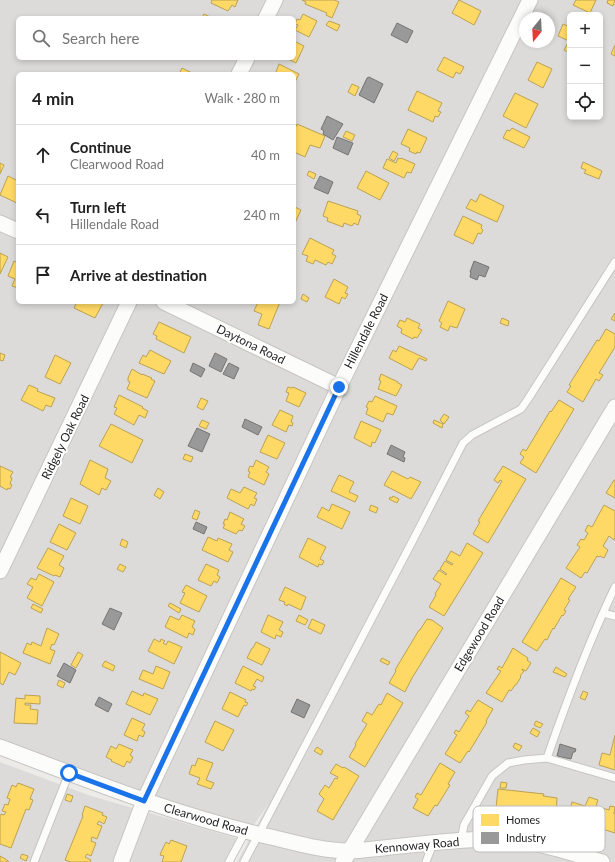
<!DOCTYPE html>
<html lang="en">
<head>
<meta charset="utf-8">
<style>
  :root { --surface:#fff; --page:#f2f2f2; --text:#222; --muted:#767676; --line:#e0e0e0 }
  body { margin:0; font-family:Lato,sans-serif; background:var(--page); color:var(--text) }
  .controls { position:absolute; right:12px; top:12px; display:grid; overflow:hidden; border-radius:6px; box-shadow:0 2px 6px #0003 }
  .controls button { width:36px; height:36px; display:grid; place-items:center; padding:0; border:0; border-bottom:1px solid var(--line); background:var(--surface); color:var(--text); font:20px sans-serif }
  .compass { position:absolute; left:519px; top:12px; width:36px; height:36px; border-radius:50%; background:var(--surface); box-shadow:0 2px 6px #0003; rotate:198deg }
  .stop { position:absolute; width:12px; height:12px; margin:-9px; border:3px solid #1a73e8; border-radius:50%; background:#fff }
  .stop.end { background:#1a73e8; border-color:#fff; box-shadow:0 1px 4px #0008 }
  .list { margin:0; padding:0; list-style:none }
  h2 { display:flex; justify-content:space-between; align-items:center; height:52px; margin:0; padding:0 16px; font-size:17px }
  h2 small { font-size:13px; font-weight:400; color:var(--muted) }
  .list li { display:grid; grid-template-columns:26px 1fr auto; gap:12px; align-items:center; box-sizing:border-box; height:60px; padding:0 16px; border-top:1px solid var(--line) }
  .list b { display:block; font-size:15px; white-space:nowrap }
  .list p { margin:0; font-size:13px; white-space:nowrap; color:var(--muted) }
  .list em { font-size:13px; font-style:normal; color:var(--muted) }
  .icon { flex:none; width:22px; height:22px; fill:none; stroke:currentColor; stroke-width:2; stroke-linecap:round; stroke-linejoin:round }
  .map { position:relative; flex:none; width:615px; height:862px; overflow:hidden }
  .search { position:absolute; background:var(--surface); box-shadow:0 2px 6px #0003; left:16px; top:16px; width:280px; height:44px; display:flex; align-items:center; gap:10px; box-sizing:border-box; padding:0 14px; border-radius:6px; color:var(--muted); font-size:15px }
  .panel { position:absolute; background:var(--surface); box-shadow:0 2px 6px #0003; left:16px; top:72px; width:280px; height:232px; border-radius:6px }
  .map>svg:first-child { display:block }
  .residential { fill:#dcdbd9; fill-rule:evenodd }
  .homes { fill:#ffd966; stroke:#bca151 }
  .industry { fill:#999; stroke:#747474 }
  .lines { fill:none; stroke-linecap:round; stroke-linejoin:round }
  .lane-casing { stroke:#c6c5c3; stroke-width:9 }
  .street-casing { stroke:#c6c5c3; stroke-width:17 }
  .lane { stroke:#fcfcfb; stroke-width:7 }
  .street { stroke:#fcfcfb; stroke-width:15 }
  .route { stroke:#1a73e8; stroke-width:5 }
  .labels { text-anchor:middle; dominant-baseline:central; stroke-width:4; stroke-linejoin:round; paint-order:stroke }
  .street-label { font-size:12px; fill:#1f1f1f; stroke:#fff }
  .key { fill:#fff; stroke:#bcbcbc; stroke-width:1 }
  .key-label { font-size:11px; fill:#1f1f1f }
</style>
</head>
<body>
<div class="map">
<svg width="615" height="862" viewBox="0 0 615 862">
  <rect width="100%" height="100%" fill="#edebe7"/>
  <path class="residential" d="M 0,0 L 615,0 L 615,862 L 237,862 L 269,803 L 251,829 L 162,800 L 0,739 ZM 570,15 L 600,15 L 600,117 L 570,117 ZM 18,18 L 294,18 L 294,58 L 18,58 ZM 525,18 L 549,18 L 549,42 L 525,42 ZM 18,74 L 294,74 L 294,302 L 18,302 Z
    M 0,762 L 88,795 L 242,840 L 230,862 L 0,862 Z"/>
  <path class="homes" d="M 212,0 L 238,0 L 235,7 L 232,5 L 228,11 L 211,3 Z
    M 302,0 L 334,0 L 339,2 L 332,18 L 326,15 L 327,13 L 305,4 L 306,2 Z
    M 459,0 L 481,11 L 474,25 L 452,13 Z
    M 576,0 L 596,0 L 590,13 L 573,5 Z
    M 608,0 L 615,0 L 613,6 L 607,3 Z
    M 204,14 L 212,18 L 202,18 Z
    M 303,14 L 317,21 L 309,37 L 295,30 L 298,25 L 295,24 L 297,19 L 300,20 Z
    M 329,21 L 340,25 L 337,31 L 326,25 Z
    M 563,24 L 570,27 L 570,53 L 564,50 L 569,41 L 558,36 Z
    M 294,41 L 304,46 L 296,63 L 286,58 L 294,58 Z
    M 615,45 L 615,56 L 611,54 Z
    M 444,57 L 464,67 L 460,74 L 456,72 L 453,78 L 437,70 Z
    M 537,62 L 552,69 L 543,88 L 528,80 Z
    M 279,64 L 299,74 L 294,84 L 294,74 L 276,74 L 277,73 L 276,72 Z
    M 182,68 L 194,74 L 179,74 Z
    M 352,84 L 359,87 L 355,96 L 348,92 Z
    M 417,91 L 442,103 L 438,111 L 441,112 L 438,117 L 435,116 L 433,122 L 408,110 Z
    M 515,93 L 538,104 L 526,128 L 503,116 Z
    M 297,124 L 325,136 L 320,148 L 310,145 L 305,157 L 294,152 L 294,131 Z
    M 512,128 L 530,137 L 524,148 L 503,138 L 507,130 L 510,131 Z
    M 408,129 L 427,138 L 420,153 L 417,152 L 416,154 L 409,151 L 410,148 L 401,144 Z
    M 346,131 L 355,135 L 352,141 L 343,137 Z
    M 393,151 L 398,154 L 394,161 L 389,158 Z
    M 398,158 L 400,159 L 401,158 L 415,164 L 411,173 L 407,172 L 404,178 L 383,168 L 387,159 L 396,163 Z
    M 583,162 L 602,171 L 599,179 L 584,173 L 586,170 L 581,168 Z
    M 0,163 L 4,165 L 0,174 Z
    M 309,171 L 316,174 L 314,179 L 307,175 Z
    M 366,171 L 389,183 L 380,200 L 357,188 Z
    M 8,176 L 18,181 L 17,203 L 0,195 Z
    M 480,194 L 504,206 L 497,222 L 466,208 L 471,199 L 476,202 Z
    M 328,201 L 358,211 L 357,214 L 361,216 L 358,225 L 354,223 L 352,226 L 344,223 L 343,227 L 327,221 L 328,218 L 323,216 Z
    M 295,207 L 301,210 L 294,225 L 294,209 Z
    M 463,216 L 482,225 L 481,228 L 483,230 L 481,234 L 478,233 L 473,244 L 454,235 Z
    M 310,238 L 334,250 L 332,254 L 336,256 L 332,264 L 328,262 L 326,265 L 315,260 L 313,264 L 306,261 L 308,256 L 302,254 Z
    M 0,253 L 8,257 L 0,274 Z
    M 14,261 L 18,263 L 18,288 L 12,286 L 15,279 L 8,276 Z
    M 334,279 L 348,287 L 345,293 L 348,294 L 345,299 L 342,297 L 339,304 L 325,297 Z
    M 303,294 L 309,298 L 307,302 L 301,299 Z
    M 448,301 L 465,309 L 457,328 L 450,326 L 448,331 L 440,327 L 442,323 L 439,321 Z
    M 77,302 L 100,302 L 103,303 L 95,318 L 74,308 Z
    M 258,302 L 280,302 L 269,329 L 258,325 L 262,314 L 254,311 Z
    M 615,313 L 615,321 L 611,319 Z
    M 407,318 L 420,324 L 418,328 L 422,330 L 417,338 L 414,337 L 413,339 L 401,333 L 402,329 L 397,326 L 400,320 L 405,322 Z
    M 502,318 L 509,321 L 508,326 L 500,323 Z
    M 159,322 L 191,337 L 184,353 L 156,339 L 157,336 L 153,334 Z
    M 606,329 L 615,334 L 615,347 L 599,373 L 603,375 L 599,381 L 596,379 L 583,402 L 567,392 L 571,386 L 569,385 L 597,340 L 599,341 Z
    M 399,346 L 427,359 L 426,361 L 419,358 L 412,370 L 389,358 L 393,350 L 396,352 Z
    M 150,350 L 171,361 L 164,374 L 139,363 L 143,355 L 146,357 Z
    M 0,353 L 5,355 L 3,361 L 0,360 Z
    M 55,355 L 71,363 L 60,384 L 45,377 Z
    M 132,369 L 142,375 L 142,374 L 152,378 L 151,379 L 155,381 L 147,398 L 127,389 L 130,382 L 128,381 L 128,378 Z
    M 381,374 L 398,382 L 398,383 L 402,385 L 396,396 L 378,389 L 381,381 L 379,380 Z
    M 29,385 L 38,389 L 37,391 L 55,398 L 51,407 L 46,405 L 43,411 L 21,400 Z
    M 288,387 L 292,388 L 293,387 L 306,393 L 299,407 L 286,401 L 289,393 L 286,392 Z
    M 119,395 L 143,407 L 142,408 L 148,411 L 145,418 L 139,415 L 134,425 L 114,414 L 117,408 L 114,407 Z
    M 375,396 L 397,406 L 393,415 L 387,413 L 383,422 L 366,414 L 368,408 L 366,407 L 369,401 L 372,402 Z
    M 201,398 L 208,401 L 203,410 L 197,407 Z
    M 559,400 L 574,409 L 536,473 L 520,463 L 524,457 L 520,454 L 523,449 L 526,451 L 550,411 L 551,412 Z
    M 280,410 L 293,416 L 291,422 L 293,423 L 292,426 L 289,425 L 286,432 L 272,425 Z
    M 444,414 L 449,417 L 444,424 L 440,420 Z
    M 202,420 L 209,423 L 206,429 L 199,426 Z
    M 434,420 L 443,424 L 442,428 L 433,423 Z
    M 361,421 L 381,430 L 375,443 L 372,442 L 371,447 L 354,438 Z
    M 111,424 L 143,440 L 132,463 L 99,446 Z
    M 268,435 L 285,443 L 277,459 L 260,452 Z
    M 185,454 L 193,457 L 191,462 L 183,459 Z
    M 90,460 L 108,469 L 105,478 L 111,481 L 106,490 L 102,488 L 99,495 L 80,484 Z
    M 256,460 L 269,467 L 266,472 L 269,474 L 264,485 L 248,477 L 250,472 L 248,471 L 250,466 L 253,467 Z
    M 0,466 L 13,472 L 10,477 L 12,478 L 10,484 L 12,485 L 10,489 L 8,488 L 7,490 L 0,486 Z
    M 503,466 L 526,479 L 488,543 L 473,534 L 480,522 L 478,521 L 502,481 L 500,480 L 498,483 L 494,480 Z
    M 392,471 L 408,479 L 410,477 L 421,482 L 411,499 L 384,485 Z
    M 339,475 L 354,482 L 349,492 L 358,496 L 355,502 L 331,491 Z
    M 614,480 L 615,480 L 615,498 L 606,493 Z
    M 244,487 L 257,493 L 254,498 L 257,499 L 254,506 L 251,504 L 248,509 L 227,498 L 231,489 L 240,493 Z
    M 158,488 L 164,492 L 160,499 L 154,495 Z
    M 393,496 L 399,499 L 397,503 L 389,499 L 390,497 L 392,498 Z
    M 71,498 L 88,506 L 80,524 L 63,516 Z
    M 332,504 L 350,512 L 342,529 L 317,517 L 322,507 L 329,511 Z
    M 371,505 L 378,508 L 376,513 L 369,510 Z
    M 604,505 L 615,511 L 615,537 L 614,540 L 609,536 L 603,546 L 608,550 L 604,558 L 600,556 L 599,557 L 597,556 L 587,573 L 585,572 L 581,578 L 566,568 L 580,547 L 577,545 L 581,539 L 584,540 L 588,533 L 585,531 L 588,525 L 592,527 Z
    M 195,510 L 200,512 L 197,520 L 192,518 Z
    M 230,512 L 244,519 L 241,524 L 245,526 L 242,531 L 239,530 L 236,534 L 223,528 L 225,524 L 223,524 L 225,519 L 227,520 Z
    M 59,524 L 76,533 L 67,550 L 50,542 Z
    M 208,537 L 217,541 L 218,538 L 232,544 L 229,550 L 233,552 L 228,562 L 202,550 Z
    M 308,538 L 326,547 L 320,559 L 324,561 L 322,565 L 319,564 L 318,567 L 299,557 Z
    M 122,539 L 128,542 L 126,548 L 120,545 Z
    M 467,543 L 483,553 L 444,616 L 429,607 L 436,595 L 435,594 L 441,584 L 433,579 L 439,570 L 446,575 L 447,574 L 440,569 L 445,561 L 452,565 L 453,564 L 446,560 L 451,551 L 460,556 Z
    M 48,548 L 64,556 L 59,565 L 64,568 L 60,577 L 55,575 L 54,576 L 37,568 Z
    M 120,564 L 126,567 L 123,572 L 117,569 Z
    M 206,564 L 219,570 L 217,575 L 220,577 L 217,583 L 214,581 L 211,586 L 198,580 Z
    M 39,574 L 54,582 L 42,606 L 27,598 L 33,587 L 27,584 L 31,578 L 36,580 Z
    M 561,578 L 576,587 L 568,599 L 570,600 L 564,610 L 566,611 L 563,616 L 562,615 L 554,629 L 553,628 L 547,640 L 545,639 L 537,651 L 522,642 Z
    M 186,585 L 207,596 L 199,612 L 180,603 L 185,593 L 182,592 Z
    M 285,587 L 306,597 L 301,610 L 288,604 L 287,606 L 284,604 L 285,602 L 279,600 Z
    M 170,603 L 181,609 L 179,613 L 168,606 Z
    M 33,604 L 43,609 L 41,613 L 31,608 Z
    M 182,615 L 195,621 L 192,627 L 195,629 L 193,635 L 189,633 L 187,638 L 165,627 L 170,616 L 179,620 Z
    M 268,615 L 283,622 L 279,630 L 283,632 L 281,637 L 276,635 L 275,639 L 261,632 Z
    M 299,615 L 308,620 L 305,625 L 296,621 Z
    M 312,619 L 325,625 L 321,634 L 308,628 Z
    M 427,619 L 432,620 L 443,628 L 412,678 L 405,692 L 389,683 L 396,671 L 395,670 L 419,630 L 420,630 Z
    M 47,628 L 59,634 L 54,645 L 52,644 L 50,649 L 55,651 L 50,664 L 23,653 L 27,643 L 31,645 L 32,642 L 41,646 Z
    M 154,639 L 160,642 L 161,639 L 165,641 L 163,643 L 166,645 L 168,641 L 182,647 L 174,664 L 148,651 Z
    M 256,642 L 270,649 L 262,665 L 247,658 L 252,648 L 253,648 Z
    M 513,648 L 528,658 L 527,660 L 531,663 L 526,671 L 522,669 L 522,670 L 524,671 L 520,676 L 521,677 L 516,685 L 515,685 L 511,691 L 509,690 L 502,702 L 486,693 L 501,671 L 497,669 L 499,666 L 502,668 Z
    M 0,652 L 21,663 L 15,675 L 9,672 L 3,685 L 0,683 Z
    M 78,652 L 83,655 L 76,668 L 71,665 Z
    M 382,658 L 390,662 L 388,665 L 380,661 Z
    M 105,661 L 115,666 L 113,671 L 102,666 Z
    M 156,666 L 170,672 L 163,689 L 139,679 L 143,670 L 153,674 Z
    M 243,666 L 264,677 L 262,682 L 257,679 L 253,686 L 256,687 L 254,690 L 252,689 L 251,691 L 235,683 Z
    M 556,667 L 567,674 L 565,677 L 553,672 Z
    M 59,680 L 65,683 L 63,688 L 57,685 Z
    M 132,691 L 143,696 L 144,693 L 158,699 L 150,715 L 126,704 Z
    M 583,691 L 588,693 L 585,700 L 580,698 Z
    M 230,692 L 246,700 L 245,702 L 248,703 L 246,706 L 244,705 L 238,717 L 222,709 Z
    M 387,693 L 403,703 L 365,767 L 349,757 L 356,745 L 355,744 L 367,724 L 362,721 L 367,712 L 372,715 L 379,704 L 381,705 Z
    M 25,695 L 40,696 L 40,704 L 25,703 L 25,705 L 31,705 L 30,709 L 38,710 L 37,724 L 14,723 L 16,698 L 25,699 Z
    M 478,700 L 493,709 L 486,721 L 487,722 L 469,752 L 468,751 L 460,763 L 445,754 L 457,735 L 454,733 L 456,730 L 459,732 L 469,716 L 465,713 L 467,710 L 470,712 Z
    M 132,718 L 145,724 L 142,730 L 145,732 L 143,737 L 139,735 L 137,741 L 124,735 Z
    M 215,721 L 234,730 L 223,751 L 205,742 Z
    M 536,721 L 543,724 L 540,728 L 534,725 Z
    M 533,728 L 540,732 L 537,737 L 530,733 Z
    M 615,735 L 615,770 L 599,765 L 602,753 L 610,755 Z
    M 515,743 L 522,746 L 519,751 L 513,747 Z
    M 119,744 L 133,750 L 130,755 L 133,757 L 130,763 L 127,761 L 124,767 L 111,761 L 112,760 L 106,757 L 111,746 L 116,749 Z
    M 317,747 L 323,751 L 321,755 L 314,751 Z
    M 198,758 L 213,763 L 206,780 L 214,783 L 211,789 L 197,784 L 200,778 L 189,774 L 192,765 L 195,766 Z
    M 440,763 L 455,772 L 448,784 L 450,785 L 437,806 L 435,805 L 428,816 L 413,808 L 418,799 L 415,797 L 417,793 L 421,795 Z
    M 336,764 L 343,768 L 344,767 L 359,776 L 333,820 L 317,811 L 324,799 L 319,794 L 325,785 L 329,788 L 335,778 L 337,779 L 338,777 L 330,773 Z
    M 501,782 L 507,783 L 506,788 L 500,788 Z
    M 18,783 L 34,789 L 30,799 L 33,800 L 29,810 L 26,809 L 11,848 L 0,844 L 0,816 L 1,814 L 4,815 L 6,812 L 2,811 L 5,804 L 8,805 L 10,799 L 7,798 L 12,785 L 16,787 Z
    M 498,789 L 544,794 L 543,796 L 557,798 L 556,816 L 496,808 Z
    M 67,794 L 73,796 L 71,802 L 65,800 Z
    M 589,797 L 598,800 L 596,806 L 609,810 L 610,806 L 615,807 L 614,814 L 615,814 L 615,833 L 581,822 L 581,823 L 567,819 L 572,802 L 585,806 Z
    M 85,806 L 103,813 L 102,815 L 107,817 L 104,824 L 99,821 L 97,824 L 102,826 L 97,839 L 92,837 L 91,841 L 96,843 L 91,856 L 87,854 L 85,857 L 91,860 L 90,862 L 71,862 L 65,860 L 83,816 L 82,815 Z
    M 171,840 L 187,846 L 181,862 L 162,862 L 164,856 L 160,855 L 163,848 L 166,842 L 169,844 Z
    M 22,854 L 28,856 L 26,861 L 20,858 Z
    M 0,856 L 7,860 L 9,862 L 0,862 Z"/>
  <path class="industry" d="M 397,23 L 413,31 L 407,43 L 391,35 Z
    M 369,77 L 383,84 L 374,103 L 359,95 L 367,78 Z
    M 327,116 L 343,124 L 333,140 L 323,134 L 324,131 L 321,129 Z
    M 337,137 L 353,143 L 348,155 L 333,148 Z
    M 320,176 L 333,182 L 328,194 L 314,188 Z
    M 474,261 L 489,267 L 485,277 L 479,275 L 477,280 L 470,277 L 471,272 L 470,272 Z
    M 215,353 L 227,359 L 221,372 L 209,366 Z
    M 193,363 L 205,369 L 201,377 L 190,371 Z
    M 229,363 L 239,368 L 234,379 L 223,374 Z
    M 245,419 L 262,427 L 258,435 L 242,427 Z
    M 197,428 L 210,434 L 202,452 L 188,446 Z
    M 391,445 L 405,452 L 403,457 L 405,458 L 404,462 L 387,454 Z
    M 196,522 L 207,527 L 204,534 L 193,529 Z
    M 110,608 L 122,613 L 114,630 L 102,624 Z
    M 64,663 L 76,670 L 70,683 L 57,676 Z
    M 99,697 L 112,704 L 108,712 L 95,705 Z
    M 297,699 L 310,705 L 304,718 L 291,712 Z
    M 560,744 L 576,749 L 575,752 L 573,752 L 571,759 L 557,756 Z"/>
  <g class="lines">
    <g class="lane-casing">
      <path id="lane" d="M 603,613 L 615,616
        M 547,758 C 567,700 588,643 615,587
        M 461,841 L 464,825 L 492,776 L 508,763 L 524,760 L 547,758 L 615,778
        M 34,862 L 69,773
        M 229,862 L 245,832
        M 244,862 L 413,540 L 463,443 L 472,435 L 521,409 L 528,399 L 615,262
        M 426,862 L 433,843"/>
    </g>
    <g class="street-casing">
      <path id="street" d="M 266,18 L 275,0
        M 239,74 L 247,58
        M 0,223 L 18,231
        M 164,302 L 339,387
        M 0,571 L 129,302
        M 0,747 C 88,780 175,815 266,836 C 293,842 321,851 349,851 C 360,851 372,849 383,848 C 420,844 458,839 495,839 C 529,839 569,852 602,862
        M 121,862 L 144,801 L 339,387 L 530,0
        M 343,862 L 615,407"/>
    </g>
    <use href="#lane" class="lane"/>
    <use href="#street" class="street"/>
  </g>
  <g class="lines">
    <path class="route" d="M 69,773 L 144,801 L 339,387"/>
  </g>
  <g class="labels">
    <g class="street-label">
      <text transform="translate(366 331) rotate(-63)">Hillendale Road</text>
      <text transform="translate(251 344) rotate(26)">Daytona Road</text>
      <text transform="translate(65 437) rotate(-64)">Ridgely Oak Road</text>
      <text transform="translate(479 634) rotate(-59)">Edgewood Road</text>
      <text transform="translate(206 819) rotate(16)">Clearwood Road</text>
      <text transform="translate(417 845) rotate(-5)">Kennoway Road</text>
    </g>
  </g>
  <rect x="473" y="806" width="132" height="46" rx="6" class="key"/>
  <rect x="481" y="814" width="18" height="12" fill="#ffd966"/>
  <rect x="481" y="832" width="18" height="12" fill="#999"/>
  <g class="key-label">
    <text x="506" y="824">Homes</text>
    <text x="506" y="842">Industry</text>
  </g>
</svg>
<div class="controls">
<button>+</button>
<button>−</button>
<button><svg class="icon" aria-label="locate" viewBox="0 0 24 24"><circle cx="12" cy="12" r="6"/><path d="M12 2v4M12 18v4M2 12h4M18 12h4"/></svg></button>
</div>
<svg class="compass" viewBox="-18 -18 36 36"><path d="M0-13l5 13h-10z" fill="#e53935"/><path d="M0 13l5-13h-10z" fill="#767676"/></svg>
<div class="stop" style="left:69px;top:773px"></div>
<div class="stop end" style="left:339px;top:387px"></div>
<div class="search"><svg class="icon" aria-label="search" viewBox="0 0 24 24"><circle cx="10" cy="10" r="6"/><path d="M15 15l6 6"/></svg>Search here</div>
<section class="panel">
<h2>4 min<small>Walk · 280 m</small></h2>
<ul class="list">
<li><svg class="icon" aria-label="ahead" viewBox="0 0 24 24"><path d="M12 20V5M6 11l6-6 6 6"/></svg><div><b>Continue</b><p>Clearwood Road</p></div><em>40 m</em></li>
<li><svg class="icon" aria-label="left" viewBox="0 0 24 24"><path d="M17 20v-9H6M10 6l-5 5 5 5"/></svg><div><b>Turn left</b><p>Hillendale Road</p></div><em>240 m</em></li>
<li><svg class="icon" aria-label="arrive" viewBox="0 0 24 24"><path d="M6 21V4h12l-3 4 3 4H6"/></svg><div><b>Arrive at destination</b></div></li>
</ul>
</section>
</div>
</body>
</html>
